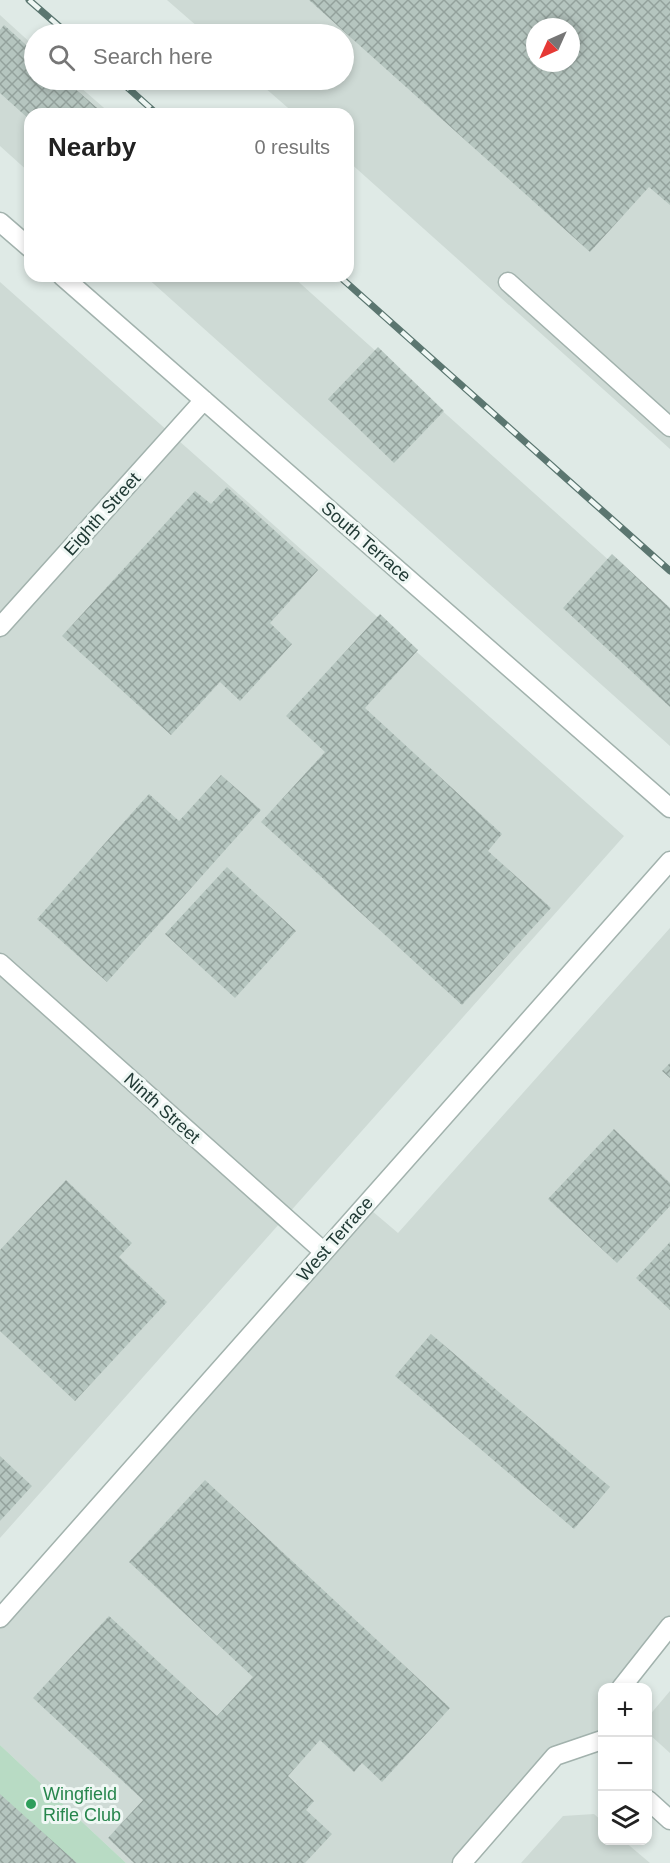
<!DOCTYPE html>
<html lang="en">
<head>
<meta charset="utf-8">
<style>
  :root { --surface:#fff; --page:#f6f6f6; --text:#222; --muted:#767676; --line:#e0e0e0 }
  body { margin:0; font-family:Helvetica,sans-serif; background:var(--page); color:var(--text) }
  .controls { position:absolute; right:18px; bottom:18px; display:grid; overflow:hidden; border-radius:12px; box-shadow:0 3px 9px #0003 }
  .controls button { width:54px; height:54px; display:grid; place-items:center; padding:0; border:0; border-bottom:2px solid var(--line); background:var(--surface); color:var(--text); font:30px sans-serif }
  .compass { position:absolute; left:526px; top:18px; width:54px; height:54px; border-radius:50%; background:var(--surface); box-shadow:0 3px 9px #0003; rotate:225deg }
  .list { margin:0; padding:0; list-style:none }
  h2 { display:flex; justify-content:space-between; align-items:center; height:78px; margin:0; padding:0 24px; font-size:26px }
  h2 small { font-size:20px; font-weight:400; color:var(--muted) }
  .icon { flex:none; width:33px; height:33px; fill:none; stroke:currentColor; stroke-width:2; stroke-linecap:round; stroke-linejoin:round }
  .map { position:relative; flex:none; width:670px; height:1863px; overflow:hidden }
  .search { position:absolute; background:var(--surface); box-shadow:0 3px 9px #0003; left:24px; top:24px; width:330px; height:66px; display:flex; align-items:center; gap:15px; box-sizing:border-box; padding:0 21px; border-radius:33px; color:var(--muted); font-size:22px }
  .panel { position:absolute; background:var(--surface); box-shadow:0 3px 9px #0003; left:24px; top:108px; width:330px; height:174px; border-radius:18px }
  .map>svg:first-child { display:block }
  .built { fill:#cedad5; fill-rule:evenodd }
  .green { fill:#b8dbc4 }
  .building { fill:url(#building-cross-hatch); fill-rule:evenodd }
  .lines { fill:none; stroke-linecap:round; stroke-linejoin:round }
  .minor-casing { stroke:#a2b2ad; stroke-width:21 }
  .minor { stroke:#fff; stroke-width:18 }
  .rail-casing { stroke:#5b7670; stroke-width:7 }
  .rail { stroke:#eff7f4; stroke-width:4.5; stroke-dasharray:14; stroke-linecap:butt }
  .leisure-dot { fill:#2e9e5b; stroke:#eff7f4; stroke-width:2 }
  .labels { text-anchor:middle; dominant-baseline:central; stroke-width:6; stroke-linejoin:round; paint-order:stroke }
  .street-label { font-size:18px; fill:#213a35; stroke:#eff7f4 }
  .leisure-label { font-size:18px; fill:#27864d; stroke:#eff7f4; text-anchor:start }
</style>
</head>
<body>
<div class="map">
<svg width="670" height="1863" viewBox="0 0 670 1863">
  <defs>
    <pattern id="building-cross-hatch" width="8" height="8" patternUnits="userSpaceOnUse" patternTransform="scale(1.5)"><rect width="8" height="8" fill="#b5c5bf"/><path d="M0 0l8 8M0 8l8-8" fill="none" stroke="#93a19c"/></pattern>
  </defs>
  <rect width="100%" height="100%" fill="#dfeae6"/>
  <path class="built" d="M 167,0 L 670,0 L 670,449 L 348,161 L 348,114 L 295,114 L 256,80 L 344,80 L 344,34 L 206,34 ZM 535,27 L 571,27 L 571,63 L 535,63 Z
    M 0,15 L 34,46 L 34,80 L 72,80 L 111,114 L 30,114 L 30,173 L 0,146 Z
    M 145,276 L 292,276 L 670,615 L 670,746 Z
    M 0,282 L 624,836 L 0,1538 Z
    M 670,928 L 670,1626 L 621,1687 L 602,1688 L 602,1740 L 555,1756 L 462,1863 L 126,1863 L 0,1745 L 0,1618 L 365,1205 L 398,1233 Z
    M 670,1691 L 670,1753 L 650,1735 L 648,1717 Z
    M 594,1814 L 602,1821 L 602,1840 L 624,1841 L 650,1863 L 521,1863 L 563,1816 Z"/>
  <path class="green" d="M 0,1745 L 126,1863 L 0,1863 Z"/>
  <path class="building" d="M 309,0 L 670,0 L 670,205 L 649,187 L 590,252 ZM 535,27 L 571,27 L 571,63 L 535,63 Z
    M 4,25 L 34,52 L 34,80 L 65,80 L 104,114 L 30,114 L 30,120 L 0,93 L 0,30 Z
    M 378,347 L 444,411 L 394,463 L 328,399 Z
    M 227,487 L 318,570 L 270,623 L 292,644 L 240,701 L 220,682 L 171,735 L 62,636 L 195,491 L 211,504 Z
    M 612,554 L 670,608 L 670,707 L 563,608 Z
    M 380,614 L 418,650 L 365,708 L 502,834 L 488,851 L 551,908 L 462,1005 L 261,822 L 325,752 L 286,716 Z
    M 221,775 L 261,810 L 107,982 L 37,919 L 149,794 L 179,821 Z
    M 227,867 L 296,931 L 235,998 L 165,934 Z
    M 670,1063 L 670,1078 L 662,1071 Z
    M 614,1129 L 670,1183 L 670,1206 L 617,1263 L 548,1199 Z
    M 66,1180 L 132,1243 L 119,1257 L 167,1302 L 75,1401 L 0,1331 L 0,1250 Z
    M 670,1242 L 670,1310 L 636,1278 Z
    M 431,1334 L 610,1487 L 574,1529 L 395,1376 Z
    M 0,1456 L 32,1486 L 0,1521 Z
    M 205,1480 L 450,1708 L 382,1782 L 362,1763 L 354,1772 L 320,1740 L 288,1776 L 314,1801 L 306,1810 L 332,1834 L 305,1863 L 134,1863 L 108,1838 L 143,1800 L 33,1698 L 109,1616 L 217,1716 L 253,1677 L 129,1562 Z
    M 0,1794 L 77,1863 L 0,1863 Z"/>
  <g class="lines">
    <g class="minor-casing">
      <path id="minor" d="M 0,222 L 30,248
        M 62,276 L 670,808
        M 508,282 L 670,427
        M 0,627 L 204,400
        M 0,963 L 324,1252
        M 0,1618 L 670,861
        M 621,1688 L 670,1626
        M 648,1800 L 670,1820
        M 462,1863 L 555,1756 L 602,1740"/>
    </g>
    <use href="#minor" class="minor"/>
    <g class="rail-casing">
      <path id="rail" d="M 29,0 L 68,34
        M 119,80 L 157,114
        M 339,276 L 670,571"/>
    </g>
    <use href="#rail" class="rail"/>
  </g>
  <circle class="leisure-dot" cx="31" cy="1804" r="6"/>
  <g class="labels">
    <g class="street-label">
      <text transform="translate(102 514) rotate(-48)">Eighth Street</text>
      <text transform="translate(366 542) rotate(41)">South Terrace</text>
      <text transform="translate(162 1108) rotate(42)">Ninth Street</text>
      <text transform="translate(335 1239) rotate(-49)">West Terrace</text>
    </g>
    <g class="leisure-label">
      <text x="43" y="1794">Wingfield<tspan x="43" dy="21">Rifle Club</tspan></text>
    </g>
  </g>
</svg>
<div class="controls">
<button>+</button>
<button>−</button>
<button><svg class="icon" aria-label="layers" viewBox="0 0 24 24"><path d="M12 4l9 5-9 5-9-5zM3 14l9 5 9-5"/></svg></button>
</div>
<svg class="compass" viewBox="-18 -18 36 36"><path d="M0-13l5 13h-10z" fill="#e53935"/><path d="M0 13l5-13h-10z" fill="#767676"/></svg>
<div class="search"><svg class="icon" aria-label="search" viewBox="0 0 24 24"><circle cx="10" cy="10" r="6"/><path d="M15 15l6 6"/></svg>Search here</div>
<section class="panel">
<h2>Nearby<small>0 results</small></h2>
<ul class="list">
</ul>
</section>
</div>
</body>
</html>
